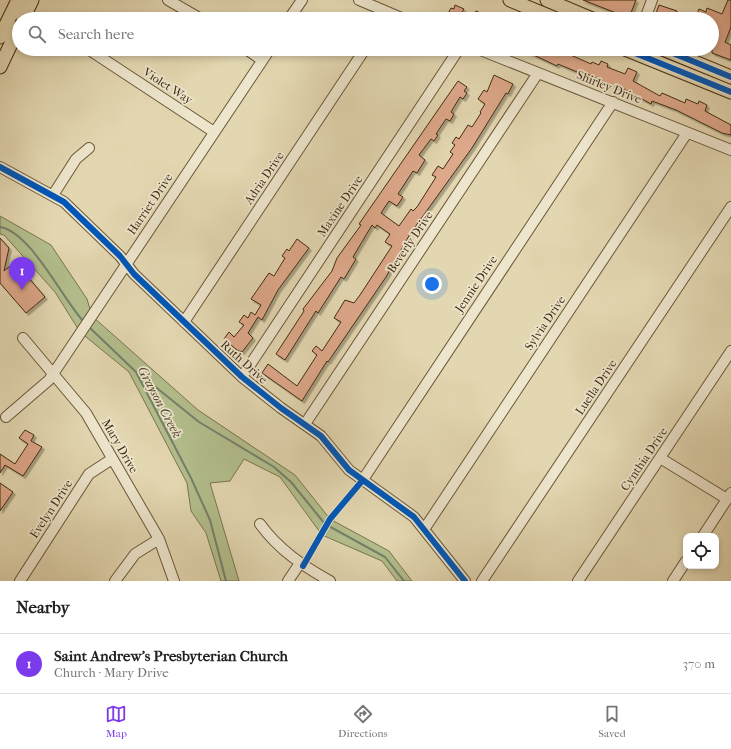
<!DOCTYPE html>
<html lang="en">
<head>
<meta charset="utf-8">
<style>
  :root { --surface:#fff; --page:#f6f6f6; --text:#222; --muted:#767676; --line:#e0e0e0; --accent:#7c3aed }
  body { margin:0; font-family:"IM FELL French Canon",serif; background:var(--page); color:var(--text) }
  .controls { position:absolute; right:12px; bottom:12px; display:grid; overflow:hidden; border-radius:8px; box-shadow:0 2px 6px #0003 }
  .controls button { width:36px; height:36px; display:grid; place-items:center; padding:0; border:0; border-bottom:1px solid var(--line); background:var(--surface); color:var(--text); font:20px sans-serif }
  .you { position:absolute; left:432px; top:284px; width:14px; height:14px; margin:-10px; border:3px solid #fff; border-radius:50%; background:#1a73e8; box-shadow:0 0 0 6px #1a73e833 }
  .badge { display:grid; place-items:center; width:26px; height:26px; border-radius:50%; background:var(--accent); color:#fff; font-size:13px; font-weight:700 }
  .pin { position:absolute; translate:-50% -33px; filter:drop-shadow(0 1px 2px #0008) }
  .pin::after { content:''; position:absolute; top:21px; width:14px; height:12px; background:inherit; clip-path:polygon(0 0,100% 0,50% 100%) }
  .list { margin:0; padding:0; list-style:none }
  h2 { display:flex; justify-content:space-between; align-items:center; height:52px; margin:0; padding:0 16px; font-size:17px }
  h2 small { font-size:13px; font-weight:400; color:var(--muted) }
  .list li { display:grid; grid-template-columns:26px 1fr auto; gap:12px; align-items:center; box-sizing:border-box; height:60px; padding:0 16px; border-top:1px solid var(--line) }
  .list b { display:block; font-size:15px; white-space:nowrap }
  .list p { margin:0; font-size:13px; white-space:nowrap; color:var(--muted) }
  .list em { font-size:13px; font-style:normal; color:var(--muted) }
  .icon { flex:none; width:22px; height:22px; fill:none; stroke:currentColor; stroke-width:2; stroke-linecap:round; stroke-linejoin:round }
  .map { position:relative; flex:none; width:731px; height:581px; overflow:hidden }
  .search { position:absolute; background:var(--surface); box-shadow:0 2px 6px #0003; left:12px; right:12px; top:12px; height:44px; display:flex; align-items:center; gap:10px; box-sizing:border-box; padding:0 14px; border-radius:22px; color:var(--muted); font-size:15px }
  .sheet { height:112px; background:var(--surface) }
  nav { display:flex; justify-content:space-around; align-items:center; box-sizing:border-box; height:56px; border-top:1px solid var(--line); background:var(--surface); font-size:11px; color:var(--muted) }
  nav a { display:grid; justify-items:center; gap:2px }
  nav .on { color:var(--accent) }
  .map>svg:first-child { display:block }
  .green { fill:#b3be8c; stroke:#7a7550 }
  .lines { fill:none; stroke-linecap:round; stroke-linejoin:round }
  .stream { stroke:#74816b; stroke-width:2 }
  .building { fill:#dea88a; stroke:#412c13; filter:url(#shadow) }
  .minor-casing { stroke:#6a573a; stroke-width:12 }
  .major-casing { stroke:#412c13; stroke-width:15 }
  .minor { stroke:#ede5cc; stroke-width:10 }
  .major { stroke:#e3d7b1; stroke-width:13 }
  .cycleway-casing { stroke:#ede5cc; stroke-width:8 }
  .cycleway { stroke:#0057b8; stroke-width:6 }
  .labels { text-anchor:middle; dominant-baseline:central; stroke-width:3.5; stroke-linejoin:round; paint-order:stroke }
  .street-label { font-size:12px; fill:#412c13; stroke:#ede5cc }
  .water-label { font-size:13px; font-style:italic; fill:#524830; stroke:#ede5cc }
</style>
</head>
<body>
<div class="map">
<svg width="731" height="581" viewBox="0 0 731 581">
  <defs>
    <filter id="shadow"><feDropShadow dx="2.5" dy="2.5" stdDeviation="0" flood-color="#0004"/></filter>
  </defs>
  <rect width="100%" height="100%" fill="#e3d7b1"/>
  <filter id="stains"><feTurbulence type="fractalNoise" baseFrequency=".005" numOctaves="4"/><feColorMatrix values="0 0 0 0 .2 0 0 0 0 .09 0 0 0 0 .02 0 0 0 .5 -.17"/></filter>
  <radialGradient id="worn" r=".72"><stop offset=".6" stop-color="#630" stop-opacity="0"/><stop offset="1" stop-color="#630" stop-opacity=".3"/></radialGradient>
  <path class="green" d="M 0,216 L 51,245 L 87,299 L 92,316 L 198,410 L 295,475 L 330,519 L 389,551 L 412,581 L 397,581 L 382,561 L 322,535 L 280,477 L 244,459 L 230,481 L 210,483 L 239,581 L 221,581 L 206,533 L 191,511 L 187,483 L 129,372 L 80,332 L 55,292 L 4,235 L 0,234 Z"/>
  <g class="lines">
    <path class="stream" d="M 0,227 C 31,232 63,300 84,322
      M 88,326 L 136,372 L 191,478 L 210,520 L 226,581
      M 137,372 L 199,422 L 274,467 L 291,482 L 325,524 L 385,557 L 404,581"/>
  </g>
  <path class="building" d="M 583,0 L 636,0 L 629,18 Z
    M 728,0 L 731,0 L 731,27 L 725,42 L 731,45 L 731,60 L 712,53 L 712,19 L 695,19 L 699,9 L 706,12 L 707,8 L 722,14 Z
    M 455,5 L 464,9 L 462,12 L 473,17 L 476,11 L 494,19 L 445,19 L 451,8 L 454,9 Z
    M 659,5 L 677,11 L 676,19 L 654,19 Z
    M 521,49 L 548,49 L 554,52 L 556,49 L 565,49 L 564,52 L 591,64 L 592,62 L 599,65 L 601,61 L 608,64 L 607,67 L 625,74 L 628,68 L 637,72 L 633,81 L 660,96 L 662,93 L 685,103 L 686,99 L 698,104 L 699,101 L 707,105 L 705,111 L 731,125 L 731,135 L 722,133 L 676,110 L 652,101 L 651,104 L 624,89 L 623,91 L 583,72 L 582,74 L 558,64 L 557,66 Z
    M 494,75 L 513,84 L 508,94 L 506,93 L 472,148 L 410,234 L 386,277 L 328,362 L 327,361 L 302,401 L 262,373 L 268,364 L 297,386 L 317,355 L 312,351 L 316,346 L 322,351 L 341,322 L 334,318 L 345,300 L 354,303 L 360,295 L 392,246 L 385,242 L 390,234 L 377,225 L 375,228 L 372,225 L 353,257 L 356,259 L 344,279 L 341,277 L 318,313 L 316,311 L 285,360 L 276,354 L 304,311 L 303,309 L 332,271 L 337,258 L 361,225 L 359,224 L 458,81 L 467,87 L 464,91 L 467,93 L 463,99 L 460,97 L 451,112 L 454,114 L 450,121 L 446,119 L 436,134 L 438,135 L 434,141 L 431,139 L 419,155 L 425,160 L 417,173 L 413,171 L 398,194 L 403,197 L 397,206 L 389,201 L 381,213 L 399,226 L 411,209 L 413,211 L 417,207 L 436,177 L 432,175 L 438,166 L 443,169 L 453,154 L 450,152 L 455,145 L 452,143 L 456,137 L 459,139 L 468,125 L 472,127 L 481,113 L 480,112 L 485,104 L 478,99 L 484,90 L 487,92 Z
    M 0,238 L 9,248 L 4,271 L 15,262 L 45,297 L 26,313 L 0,283 Z
    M 297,239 L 309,248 L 278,290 L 262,320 L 258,317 L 248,333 L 253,338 L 242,352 L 237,350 L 224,339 L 229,332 L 234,337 L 244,325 L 239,322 L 244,315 L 248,318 L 251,312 L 255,315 L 261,305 L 251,299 L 269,273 L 274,276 L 285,258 L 282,256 L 287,249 L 289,251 Z
    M 25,430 L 34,435 L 31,441 L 42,447 L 23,476 L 5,465 L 0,473 L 0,454 L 15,464 L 28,444 L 19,438 Z
    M 0,483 L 13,492 L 0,511 Z"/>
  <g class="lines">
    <g class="minor-casing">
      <path id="minor" d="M 168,0 L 201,19
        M 359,0 L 404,19
        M 289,19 L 302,0
        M 645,19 L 652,0
        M 88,49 L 214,132
        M 246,49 L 262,60
        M 478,49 L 731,150
        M 0,167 L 64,202 L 120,256 L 134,274 L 242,377 L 281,408 L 321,436 L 349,470 L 414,517 L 465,581
        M 53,195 L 76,159 L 89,148
        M 184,322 L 365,49
        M 23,338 L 86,413 L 159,539 L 174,581
        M 242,377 L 459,49
        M 6,417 L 49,380 L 270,49
        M 305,424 L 538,73
        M 660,458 L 727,499
        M 362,481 L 613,102
        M 260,524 C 279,550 303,566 330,581
        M 425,528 L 687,133
        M 703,536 L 731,493
        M 20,581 L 89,474 L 112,459
        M 115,581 L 135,554 L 159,539
        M 288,581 L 300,563
        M 482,581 L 731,207
        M 578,581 L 731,351
        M 673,581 L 686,561"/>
    </g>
    <g class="major-casing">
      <path id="major" d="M 510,0 L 556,19
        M 547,0 L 592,19
        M 23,19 L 32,0
        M 0,37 L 18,0
        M 625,49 L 731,92
        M 663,49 L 731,77
        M 0,67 L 19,27"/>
    </g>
    <use href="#minor" class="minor"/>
    <use href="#major" class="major"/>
    <g class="cycleway-casing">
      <path id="cycleway" d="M 625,49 L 731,92
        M 663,49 L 731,77
        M 0,167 L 64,202 L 120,256 L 134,274 L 242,377 L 281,408 L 321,436 L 349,470 L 414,517 L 465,581
        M 303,566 L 330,519 L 362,481"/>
    </g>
    <use href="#cycleway" class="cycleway"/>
  </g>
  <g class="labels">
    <g class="street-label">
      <text transform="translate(168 86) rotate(33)">Violet Way</text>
      <text transform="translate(609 87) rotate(22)">Shirley Drive</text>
      <text transform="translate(264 178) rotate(-56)">Adria Drive</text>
      <text transform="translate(150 204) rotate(-56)">Harriet Drive</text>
      <text transform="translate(340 206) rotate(-56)">Maxine Drive</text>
      <text transform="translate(410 242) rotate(-56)">Beverly Drive</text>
      <text transform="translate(476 284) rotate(-56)">Jennie Drive</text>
      <text transform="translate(545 323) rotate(-56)">Sylvia Drive</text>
      <text transform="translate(244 362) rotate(42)">Ruth Drive</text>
      <text transform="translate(596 387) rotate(-56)">Luella Drive</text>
      <text transform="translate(120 446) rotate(60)">Mary Drive</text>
      <text transform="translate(644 459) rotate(-56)">Cynthia Drive</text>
      <text transform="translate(51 509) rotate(-57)">Evelyn Drive</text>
    </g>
    <g class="water-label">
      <text transform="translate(160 402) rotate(62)">Grayson Creek</text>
    </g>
  </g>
  <rect width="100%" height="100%" filter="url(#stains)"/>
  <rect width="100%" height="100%" fill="url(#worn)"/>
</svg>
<div class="controls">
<button><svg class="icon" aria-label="locate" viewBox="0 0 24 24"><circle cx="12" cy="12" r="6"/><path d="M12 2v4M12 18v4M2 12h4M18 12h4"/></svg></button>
</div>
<div class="you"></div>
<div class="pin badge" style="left:22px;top:290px">1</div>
<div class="search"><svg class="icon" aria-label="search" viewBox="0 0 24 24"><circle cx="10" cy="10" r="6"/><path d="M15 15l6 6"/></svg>Search here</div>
</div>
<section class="sheet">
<h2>Nearby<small></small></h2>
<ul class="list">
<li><span class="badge">1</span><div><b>Saint Andrew's Presbyterian Church</b><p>Church · Mary Drive</p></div><em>370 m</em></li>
</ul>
</section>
<nav>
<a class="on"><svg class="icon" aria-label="map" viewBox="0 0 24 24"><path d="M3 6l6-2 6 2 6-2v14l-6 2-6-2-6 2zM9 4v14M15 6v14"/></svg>Map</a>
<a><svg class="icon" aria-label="directions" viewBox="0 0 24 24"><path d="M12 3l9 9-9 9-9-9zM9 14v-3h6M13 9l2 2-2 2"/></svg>Directions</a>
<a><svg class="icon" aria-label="saved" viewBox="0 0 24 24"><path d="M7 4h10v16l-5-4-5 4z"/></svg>Saved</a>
</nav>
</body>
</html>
